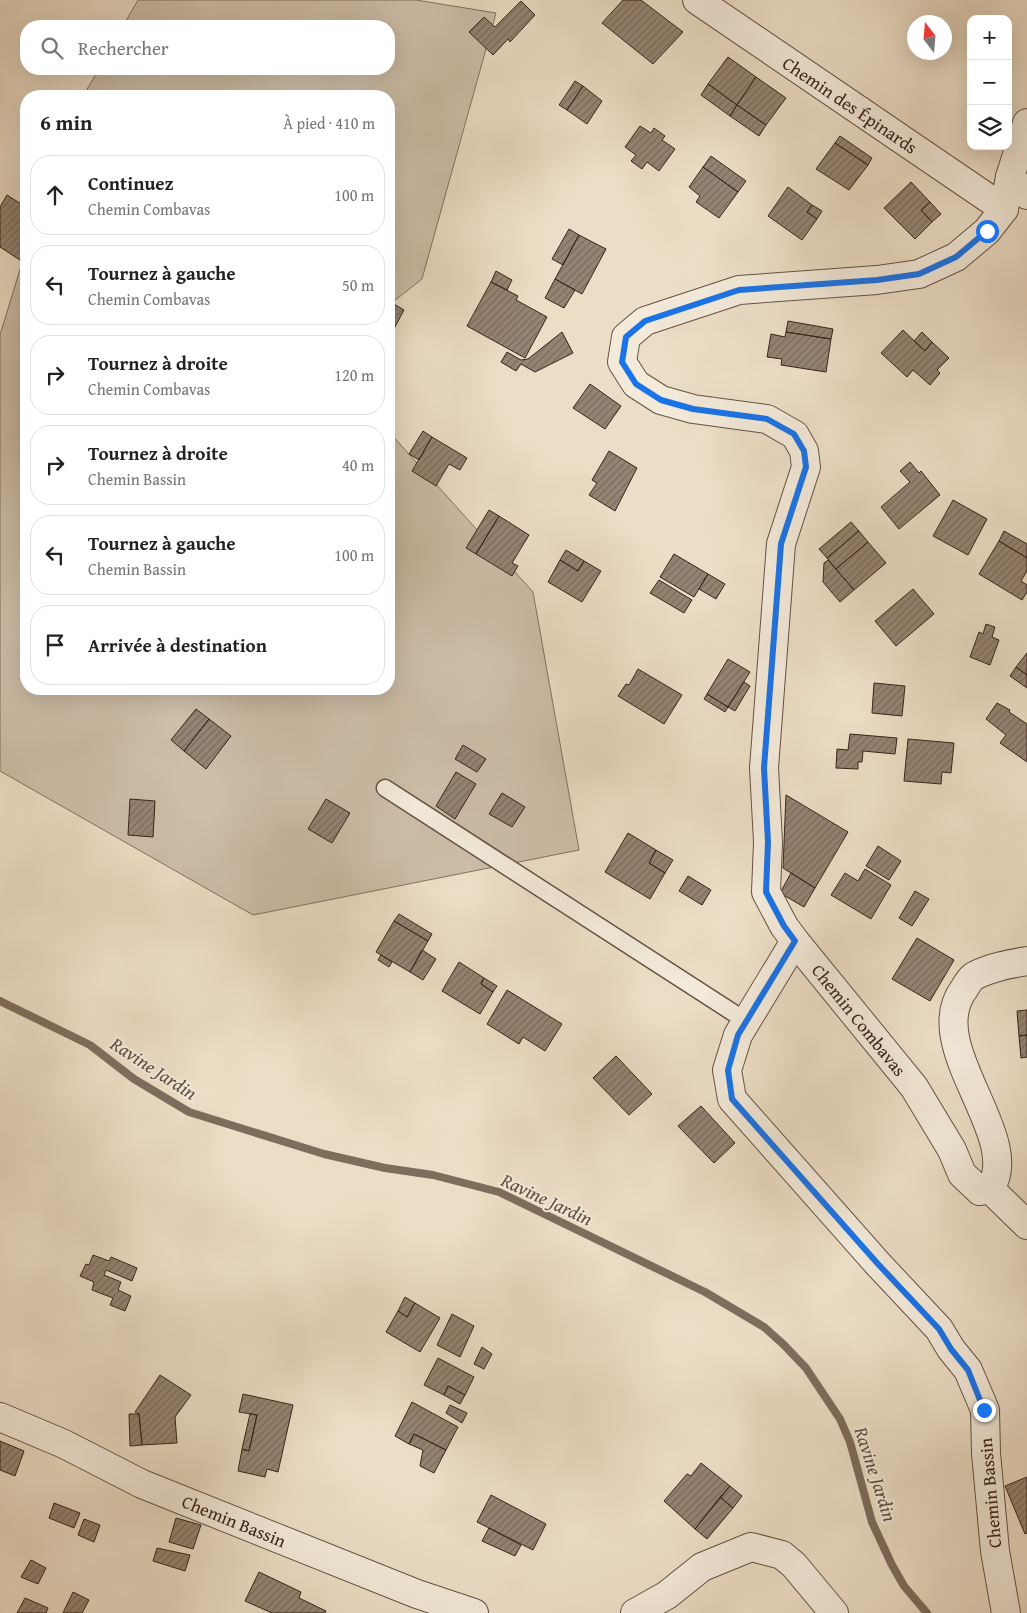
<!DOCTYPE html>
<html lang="fr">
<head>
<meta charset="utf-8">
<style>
  :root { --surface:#fff; --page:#f6f6f6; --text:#222; --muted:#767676; --line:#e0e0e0 }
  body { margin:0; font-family:"Gentium Book Plus",serif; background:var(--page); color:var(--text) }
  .controls { position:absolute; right:15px; top:15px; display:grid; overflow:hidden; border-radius:10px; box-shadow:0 5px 20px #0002 }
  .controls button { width:45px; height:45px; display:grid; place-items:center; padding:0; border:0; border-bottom:1px solid var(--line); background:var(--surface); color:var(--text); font:25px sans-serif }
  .compass { position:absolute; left:907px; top:15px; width:45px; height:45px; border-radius:50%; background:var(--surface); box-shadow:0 5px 20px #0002; rotate:344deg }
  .stop { position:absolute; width:15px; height:15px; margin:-11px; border:4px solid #1a73e8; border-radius:50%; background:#fff }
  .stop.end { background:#1a73e8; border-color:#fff; box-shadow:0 1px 5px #0008 }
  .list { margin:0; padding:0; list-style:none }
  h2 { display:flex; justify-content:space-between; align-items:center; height:65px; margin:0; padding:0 20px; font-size:21px }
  h2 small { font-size:16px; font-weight:400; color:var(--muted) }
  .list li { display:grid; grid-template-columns:32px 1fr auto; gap:15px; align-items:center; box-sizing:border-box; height:80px; margin:0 10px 10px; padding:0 10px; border:1px solid var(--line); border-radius:20px }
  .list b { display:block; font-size:19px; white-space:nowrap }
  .list p { margin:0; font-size:16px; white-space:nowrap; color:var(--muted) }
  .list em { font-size:16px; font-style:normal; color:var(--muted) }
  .icon { flex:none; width:28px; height:28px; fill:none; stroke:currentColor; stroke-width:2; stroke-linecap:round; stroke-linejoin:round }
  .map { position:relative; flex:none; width:1027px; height:1613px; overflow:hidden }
  .search { position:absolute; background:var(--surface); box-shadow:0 5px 20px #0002; left:20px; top:20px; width:375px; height:55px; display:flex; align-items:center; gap:12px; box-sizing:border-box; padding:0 18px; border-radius:20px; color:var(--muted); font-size:19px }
  .panel { position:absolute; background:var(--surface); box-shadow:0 5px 20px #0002; left:20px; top:90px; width:375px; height:605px; border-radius:20px }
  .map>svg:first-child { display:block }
  .green { fill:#cdbea9; stroke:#827061 }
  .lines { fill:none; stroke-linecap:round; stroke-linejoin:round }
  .stream { stroke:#7e6d5d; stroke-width:8 }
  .building { fill:url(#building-hatch); stroke:#372319 }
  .service-casing { stroke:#645244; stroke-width:19 }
  .minor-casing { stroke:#645244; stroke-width:30 }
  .tertiary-casing { stroke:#645244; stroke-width:30 }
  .service { stroke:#f3eada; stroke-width:16 }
  .minor { stroke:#f3eada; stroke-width:28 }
  .tertiary { stroke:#f3eada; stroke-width:28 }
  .route { stroke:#1a73e8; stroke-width:6 }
  .labels { text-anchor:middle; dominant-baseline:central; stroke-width:4; stroke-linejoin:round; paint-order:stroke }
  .street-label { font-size:18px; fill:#372319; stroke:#f3eada }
  .water-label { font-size:19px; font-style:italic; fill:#614e41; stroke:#f3eada }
</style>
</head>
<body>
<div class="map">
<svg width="1027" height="1613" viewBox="0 0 1027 1613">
  <defs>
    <pattern id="building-hatch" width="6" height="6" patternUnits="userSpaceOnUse" patternTransform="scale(1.25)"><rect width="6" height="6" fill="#958473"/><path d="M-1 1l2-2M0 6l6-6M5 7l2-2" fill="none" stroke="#7a6c5e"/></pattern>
  </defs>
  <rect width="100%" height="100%" fill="#ecdec6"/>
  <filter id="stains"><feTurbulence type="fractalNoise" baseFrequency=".004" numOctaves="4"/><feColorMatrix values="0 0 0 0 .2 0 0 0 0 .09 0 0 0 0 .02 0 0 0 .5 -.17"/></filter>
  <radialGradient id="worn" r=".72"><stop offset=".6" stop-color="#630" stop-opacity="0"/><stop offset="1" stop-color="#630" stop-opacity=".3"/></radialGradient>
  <path class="green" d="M 138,0 L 416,0 L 496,13 L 422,279 L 389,305 L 389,96 L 83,96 L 99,69 L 389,69 L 389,26 L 123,26 Z
    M 26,250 L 26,689 L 389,689 L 389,432 L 533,592 L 579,850 L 253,915 L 0,771 L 0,335 Z"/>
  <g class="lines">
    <path class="stream" d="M 0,1001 L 90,1045 L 134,1079 L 189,1112 L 324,1154 L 385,1168 L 433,1175 L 499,1192 L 705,1292 L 764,1327 L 783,1344 L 806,1368 L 840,1419 L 850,1442 L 872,1522 L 892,1565 L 904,1586 L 927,1613"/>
  </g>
  <path class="building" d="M 623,0 L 641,0 L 683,32 L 653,64 L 602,23 Z
    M 521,1 L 535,15 L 510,42 L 508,39 L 493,55 L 469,32 L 484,17 L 495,27 Z
    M 728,57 L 756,77 L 737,105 L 708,84 Z
    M 756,77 L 786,98 L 766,125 L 737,105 Z
    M 575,81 L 583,86 L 567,110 L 559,105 Z
    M 708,84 L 737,105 L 730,116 L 701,95 Z
    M 583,86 L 602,101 L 587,124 L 567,110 Z
    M 737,105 L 766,125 L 759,136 L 730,116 Z
    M 640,126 L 651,133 L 654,128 L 665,136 L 662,140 L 675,149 L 659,171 L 647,162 L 642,169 L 631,161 L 636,155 L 625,147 Z
    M 840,136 L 872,158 L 868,165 L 835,143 Z
    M 835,143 L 868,165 L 849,190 L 816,169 Z
    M 711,156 L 746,181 L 738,192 L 703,167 Z
    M 703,167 L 738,192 L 719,218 L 696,202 L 700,196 L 689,187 Z
    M 911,182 L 930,202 L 921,210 L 932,222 L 915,239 L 884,208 Z
    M 788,187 L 812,205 L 807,212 L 817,219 L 802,240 L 768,216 Z
    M 7,195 L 26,207 L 26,264 L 0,247 L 0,207 Z
    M 930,202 L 941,214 L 932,222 L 921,210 Z
    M 812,205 L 822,211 L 817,219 L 807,212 Z
    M 569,229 L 579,235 L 563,265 L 552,259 Z
    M 579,235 L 606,249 L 582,294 L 555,279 Z
    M 496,271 L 512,280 L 507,290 L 491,282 Z
    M 555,279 L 575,290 L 564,308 L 545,298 Z
    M 491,282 L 518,296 L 516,300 L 547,317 L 525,358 L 467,326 Z
    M 389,301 L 404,310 L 389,338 Z
    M 788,321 L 833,329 L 831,339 L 786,332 Z
    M 903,330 L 925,351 L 932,342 L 949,358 L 937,370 L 940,373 L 930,385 L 913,370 L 907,377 L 881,353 Z
    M 562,332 L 573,353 L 535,372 L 521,364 L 516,371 L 501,362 L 507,352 L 521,360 L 528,359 Z
    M 786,332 L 831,339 L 826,372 L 781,365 L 782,359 L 767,357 L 771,334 L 785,337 Z
    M 922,332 L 932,342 L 925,351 L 914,341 Z
    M 590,384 L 621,406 L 605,429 L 573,408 Z
    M 423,431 L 432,437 L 419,460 L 409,454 Z
    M 432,437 L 467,458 L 460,470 L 449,464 L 436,486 L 412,471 Z
    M 609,451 L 637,468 L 615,511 L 589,495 L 597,483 L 592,480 Z
    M 910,462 L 919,473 L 921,471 L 940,495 L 899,529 L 881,507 L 910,482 L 900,471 Z
    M 953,500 L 987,519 L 968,555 L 933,536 Z
    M 489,510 L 499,516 L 476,554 L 466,548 Z
    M 499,516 L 529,535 L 512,563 L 518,566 L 512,576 L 476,554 Z
    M 851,522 L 859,531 L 827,558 L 819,549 Z
    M 859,531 L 868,542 L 836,569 L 827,558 Z
    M 1004,531 L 1027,544 L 1027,558 L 999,541 Z
    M 999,541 L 1027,558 L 1027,571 L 1021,581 L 1027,585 L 1027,592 L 1022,600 L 979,574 Z
    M 868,542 L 886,563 L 854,590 L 836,569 Z
    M 566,550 L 584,561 L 578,571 L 560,560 Z
    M 674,554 L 708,574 L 694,597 L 660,577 Z
    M 560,560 L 578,571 L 584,561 L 601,571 L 582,602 L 548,582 Z
    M 828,560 L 854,590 L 840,602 L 823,582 L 824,563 Z
    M 708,574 L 725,584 L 716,599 L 699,589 Z
    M 659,580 L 692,600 L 684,613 L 650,593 Z
    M 913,589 L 934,614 L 896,646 L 875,621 Z
    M 986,624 L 995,627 L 992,637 L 999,640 L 990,665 L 970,657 L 979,632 L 983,634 Z
    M 1027,653 L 1027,675 L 1016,667 Z
    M 728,659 L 750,672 L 728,707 L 707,694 Z
    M 1016,667 L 1027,675 L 1027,688 L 1010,676 Z
    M 638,669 L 682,695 L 664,724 L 618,696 L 626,684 L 629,685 Z
    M 744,682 L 750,686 L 735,711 L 728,707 Z
    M 874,683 L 905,686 L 902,716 L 872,713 Z
    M 707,694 L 728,707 L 725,712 L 704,699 Z
    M 997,703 L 1010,710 L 1009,712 L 1027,724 L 1027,762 L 1000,743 L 1006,735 L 986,719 Z
    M 196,709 L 209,719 L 184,751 L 171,740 Z
    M 209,719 L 231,736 L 206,769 L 184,751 Z
    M 850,734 L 897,738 L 895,754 L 863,751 L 862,762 L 858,762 L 858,769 L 836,768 L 837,749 L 848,750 Z
    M 908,739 L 954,743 L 951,773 L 942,772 L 941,784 L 904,781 Z
    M 463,745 L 486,759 L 477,772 L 455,759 Z
    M 456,772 L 476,784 L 455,819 L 436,806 Z
    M 502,793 L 525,807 L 512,827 L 489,814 Z
    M 786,795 L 848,832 L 815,888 L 783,868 Z
    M 130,799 L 155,801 L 153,837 L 128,835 Z
    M 326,799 L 350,813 L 332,843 L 308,829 Z
    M 628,833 L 656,850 L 649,863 L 665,873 L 650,899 L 605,872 Z
    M 878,846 L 901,861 L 889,880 L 866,866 Z
    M 656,850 L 673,860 L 665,873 L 649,863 Z
    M 865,869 L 891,885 L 871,919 L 831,895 L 845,873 L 858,881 Z
    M 791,873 L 815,888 L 804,907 L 780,893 Z
    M 688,876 L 711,890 L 702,905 L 679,891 Z
    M 915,891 L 929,899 L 912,926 L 899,918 Z
    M 399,914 L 432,934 L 428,941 L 394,921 Z
    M 394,921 L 428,941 L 410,972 L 376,952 Z
    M 917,938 L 954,960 L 930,1001 L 892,979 Z
    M 422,950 L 436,959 L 423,980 L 410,972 Z
    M 381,955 L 392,962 L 389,967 L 378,960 Z
    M 459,962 L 484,978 L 481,984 L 493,992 L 480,1014 L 442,991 Z
    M 484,978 L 497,986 L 493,992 L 481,984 Z
    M 507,990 L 562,1024 L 545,1051 L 523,1037 L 519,1044 L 487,1024 Z
    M 1027,1010 L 1027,1035 L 1019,1036 L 1017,1011 Z
    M 1027,1035 L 1027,1057 L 1021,1058 L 1019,1036 Z
    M 616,1056 L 652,1094 L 629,1115 L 593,1078 Z
    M 701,1106 L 735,1143 L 714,1163 L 678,1126 Z
    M 93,1255 L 109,1261 L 111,1257 L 137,1268 L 132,1281 L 106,1270 L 104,1275 L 121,1282 L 118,1290 L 131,1296 L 125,1311 L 110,1305 L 113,1298 L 92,1290 L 94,1282 L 80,1276 L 86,1264 L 89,1265 Z
    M 405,1297 L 415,1303 L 407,1317 L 398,1311 Z
    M 415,1303 L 440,1318 L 420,1352 L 386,1332 L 398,1311 L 407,1317 Z
    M 452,1314 L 474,1326 L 460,1357 L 437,1345 Z
    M 482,1347 L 492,1354 L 484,1369 L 474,1364 Z
    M 438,1358 L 474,1377 L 465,1395 L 448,1386 L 444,1395 L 424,1385 Z
    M 160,1375 L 191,1395 L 175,1417 L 177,1443 L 142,1445 L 139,1414 L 135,1412 Z
    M 448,1386 L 465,1395 L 460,1404 L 444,1395 Z
    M 243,1394 L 293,1405 L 278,1472 L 267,1469 L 265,1477 L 238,1471 L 242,1449 L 249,1451 L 257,1415 L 239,1412 Z
    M 412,1402 L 458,1427 L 446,1450 L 414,1434 L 409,1444 L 395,1436 Z
    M 450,1405 L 467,1413 L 462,1423 L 446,1413 Z
    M 129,1414 L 139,1414 L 142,1445 L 130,1446 Z
    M 250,1414 L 257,1415 L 249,1451 L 242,1449 Z
    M 414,1434 L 446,1450 L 434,1473 L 420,1466 L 423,1450 L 409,1444 Z
    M 0,1441 L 24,1451 L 15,1476 L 0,1470 Z
    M 701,1463 L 730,1486 L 695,1529 L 664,1501 L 687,1474 L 691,1476 Z
    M 1027,1477 L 1027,1533 L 1025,1534 L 1005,1486 Z
    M 730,1486 L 742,1496 L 733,1508 L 720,1497 Z
    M 491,1495 L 546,1524 L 533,1550 L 477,1522 Z
    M 720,1497 L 733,1508 L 707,1539 L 695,1529 Z
    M 54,1503 L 80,1513 L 74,1528 L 49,1518 Z
    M 176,1518 L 201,1525 L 193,1549 L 169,1542 Z
    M 84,1519 L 100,1525 L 94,1542 L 78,1535 Z
    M 489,1528 L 521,1545 L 515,1556 L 482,1541 Z
    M 157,1548 L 190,1555 L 185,1571 L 153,1561 Z
    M 31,1560 L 46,1568 L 38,1584 L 21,1577 Z
    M 259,1572 L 301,1592 L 299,1598 L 326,1611 L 325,1613 L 272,1613 L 245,1601 Z
    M 73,1592 L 89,1600 L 82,1613 L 63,1613 Z
    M 25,1598 L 48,1608 L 46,1613 L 17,1613 Z"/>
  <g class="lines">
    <g class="service-casing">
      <path id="service" d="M 385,788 L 746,1021"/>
    </g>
    <g class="minor-casing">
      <path id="minor" d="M 697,0 L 1004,209
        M 1010,177 L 1027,195
        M 795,941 L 738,1035 L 727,1070 L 732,1099 L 878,1264 L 939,1329 L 951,1349 L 968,1370 L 985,1410 L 986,1453 L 995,1551 L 1006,1613
        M 990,1189 L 1027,1225
        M 0,1417 L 64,1444 L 142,1484 L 417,1594 L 474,1613
        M 635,1613 L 667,1595 L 702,1567 L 751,1547 L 782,1555 L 794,1565 L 834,1613"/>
    </g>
    <g class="tertiary-casing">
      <path id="tertiary" d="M 1027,123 L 1010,177 L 1004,209 L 987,231 L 956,257 L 919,274 L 877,280 L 739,290 L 645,321 L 626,337 L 622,362 L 636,384 L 661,400 L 693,409 L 767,419 L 795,435 L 804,451 L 806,467 L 781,544 L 764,768 L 768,842 L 766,892 L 784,926 L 795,941 L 914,1087 L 952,1150 L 962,1174 L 980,1191 L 990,1189 C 1025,1137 921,1046 964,989 C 967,984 971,977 976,975 C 992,967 1010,964 1027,961"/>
    </g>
    <use href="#service" class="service"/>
    <use href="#minor" class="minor"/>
    <use href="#tertiary" class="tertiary"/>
  </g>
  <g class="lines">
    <path class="route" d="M 984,1410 L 968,1370 L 951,1349 L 939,1329 L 878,1264 L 732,1099 L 728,1070 L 738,1035 L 795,941 L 784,926 L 766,892 L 768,842 L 764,768 L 781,544 L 806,467 L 804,451 L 794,434 L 767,419 L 693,409 L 661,400 L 636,384 L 622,362 L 626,337 L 645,321 L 739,290 L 877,280 L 919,274 L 956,257 L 987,231"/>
  </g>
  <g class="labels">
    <g class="street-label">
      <text transform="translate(850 105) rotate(34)">Chemin des Épinards</text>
      <text transform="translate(859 1020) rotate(51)">Chemin Combavas</text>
      <text transform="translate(990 1493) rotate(-95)">Chemin Bassin</text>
      <text transform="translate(234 1521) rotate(22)">Chemin Bassin</text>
    </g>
    <g class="water-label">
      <text transform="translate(154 1068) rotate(33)">Ravine Jardin</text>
      <text transform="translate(547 1199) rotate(25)">Ravine Jardin</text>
      <text transform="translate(876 1474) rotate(72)">Ravine Jardin</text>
    </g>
  </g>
  <rect width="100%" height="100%" filter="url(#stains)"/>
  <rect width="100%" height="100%" fill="url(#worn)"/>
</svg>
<div class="controls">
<button>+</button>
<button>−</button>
<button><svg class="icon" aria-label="layers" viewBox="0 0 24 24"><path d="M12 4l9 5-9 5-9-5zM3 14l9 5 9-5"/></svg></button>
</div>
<svg class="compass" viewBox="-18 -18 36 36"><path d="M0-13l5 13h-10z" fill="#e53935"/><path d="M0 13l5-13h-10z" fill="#767676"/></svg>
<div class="stop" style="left:987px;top:231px"></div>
<div class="stop end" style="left:984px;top:1410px"></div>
<div class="search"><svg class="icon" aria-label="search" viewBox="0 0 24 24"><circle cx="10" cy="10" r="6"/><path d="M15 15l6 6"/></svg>Rechercher</div>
<section class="panel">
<h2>6 min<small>À pied · 410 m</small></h2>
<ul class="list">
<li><svg class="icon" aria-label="ahead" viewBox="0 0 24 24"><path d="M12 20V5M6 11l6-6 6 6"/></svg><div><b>Continuez</b><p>Chemin Combavas</p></div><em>100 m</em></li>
<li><svg class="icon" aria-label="left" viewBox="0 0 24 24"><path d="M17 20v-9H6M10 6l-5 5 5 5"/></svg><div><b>Tournez à gauche</b><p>Chemin Combavas</p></div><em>50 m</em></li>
<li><svg class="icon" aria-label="right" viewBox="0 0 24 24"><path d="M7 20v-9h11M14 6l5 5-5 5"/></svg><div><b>Tournez à droite</b><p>Chemin Combavas</p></div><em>120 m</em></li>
<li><svg class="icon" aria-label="right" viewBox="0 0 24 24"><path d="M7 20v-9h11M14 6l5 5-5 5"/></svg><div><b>Tournez à droite</b><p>Chemin Bassin</p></div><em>40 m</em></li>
<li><svg class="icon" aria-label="left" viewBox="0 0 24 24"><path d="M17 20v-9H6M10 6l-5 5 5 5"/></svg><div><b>Tournez à gauche</b><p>Chemin Bassin</p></div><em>100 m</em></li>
<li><svg class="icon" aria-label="arrive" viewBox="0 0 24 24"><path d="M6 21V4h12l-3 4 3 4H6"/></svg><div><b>Arrivée à destination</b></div></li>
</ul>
</section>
</div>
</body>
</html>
